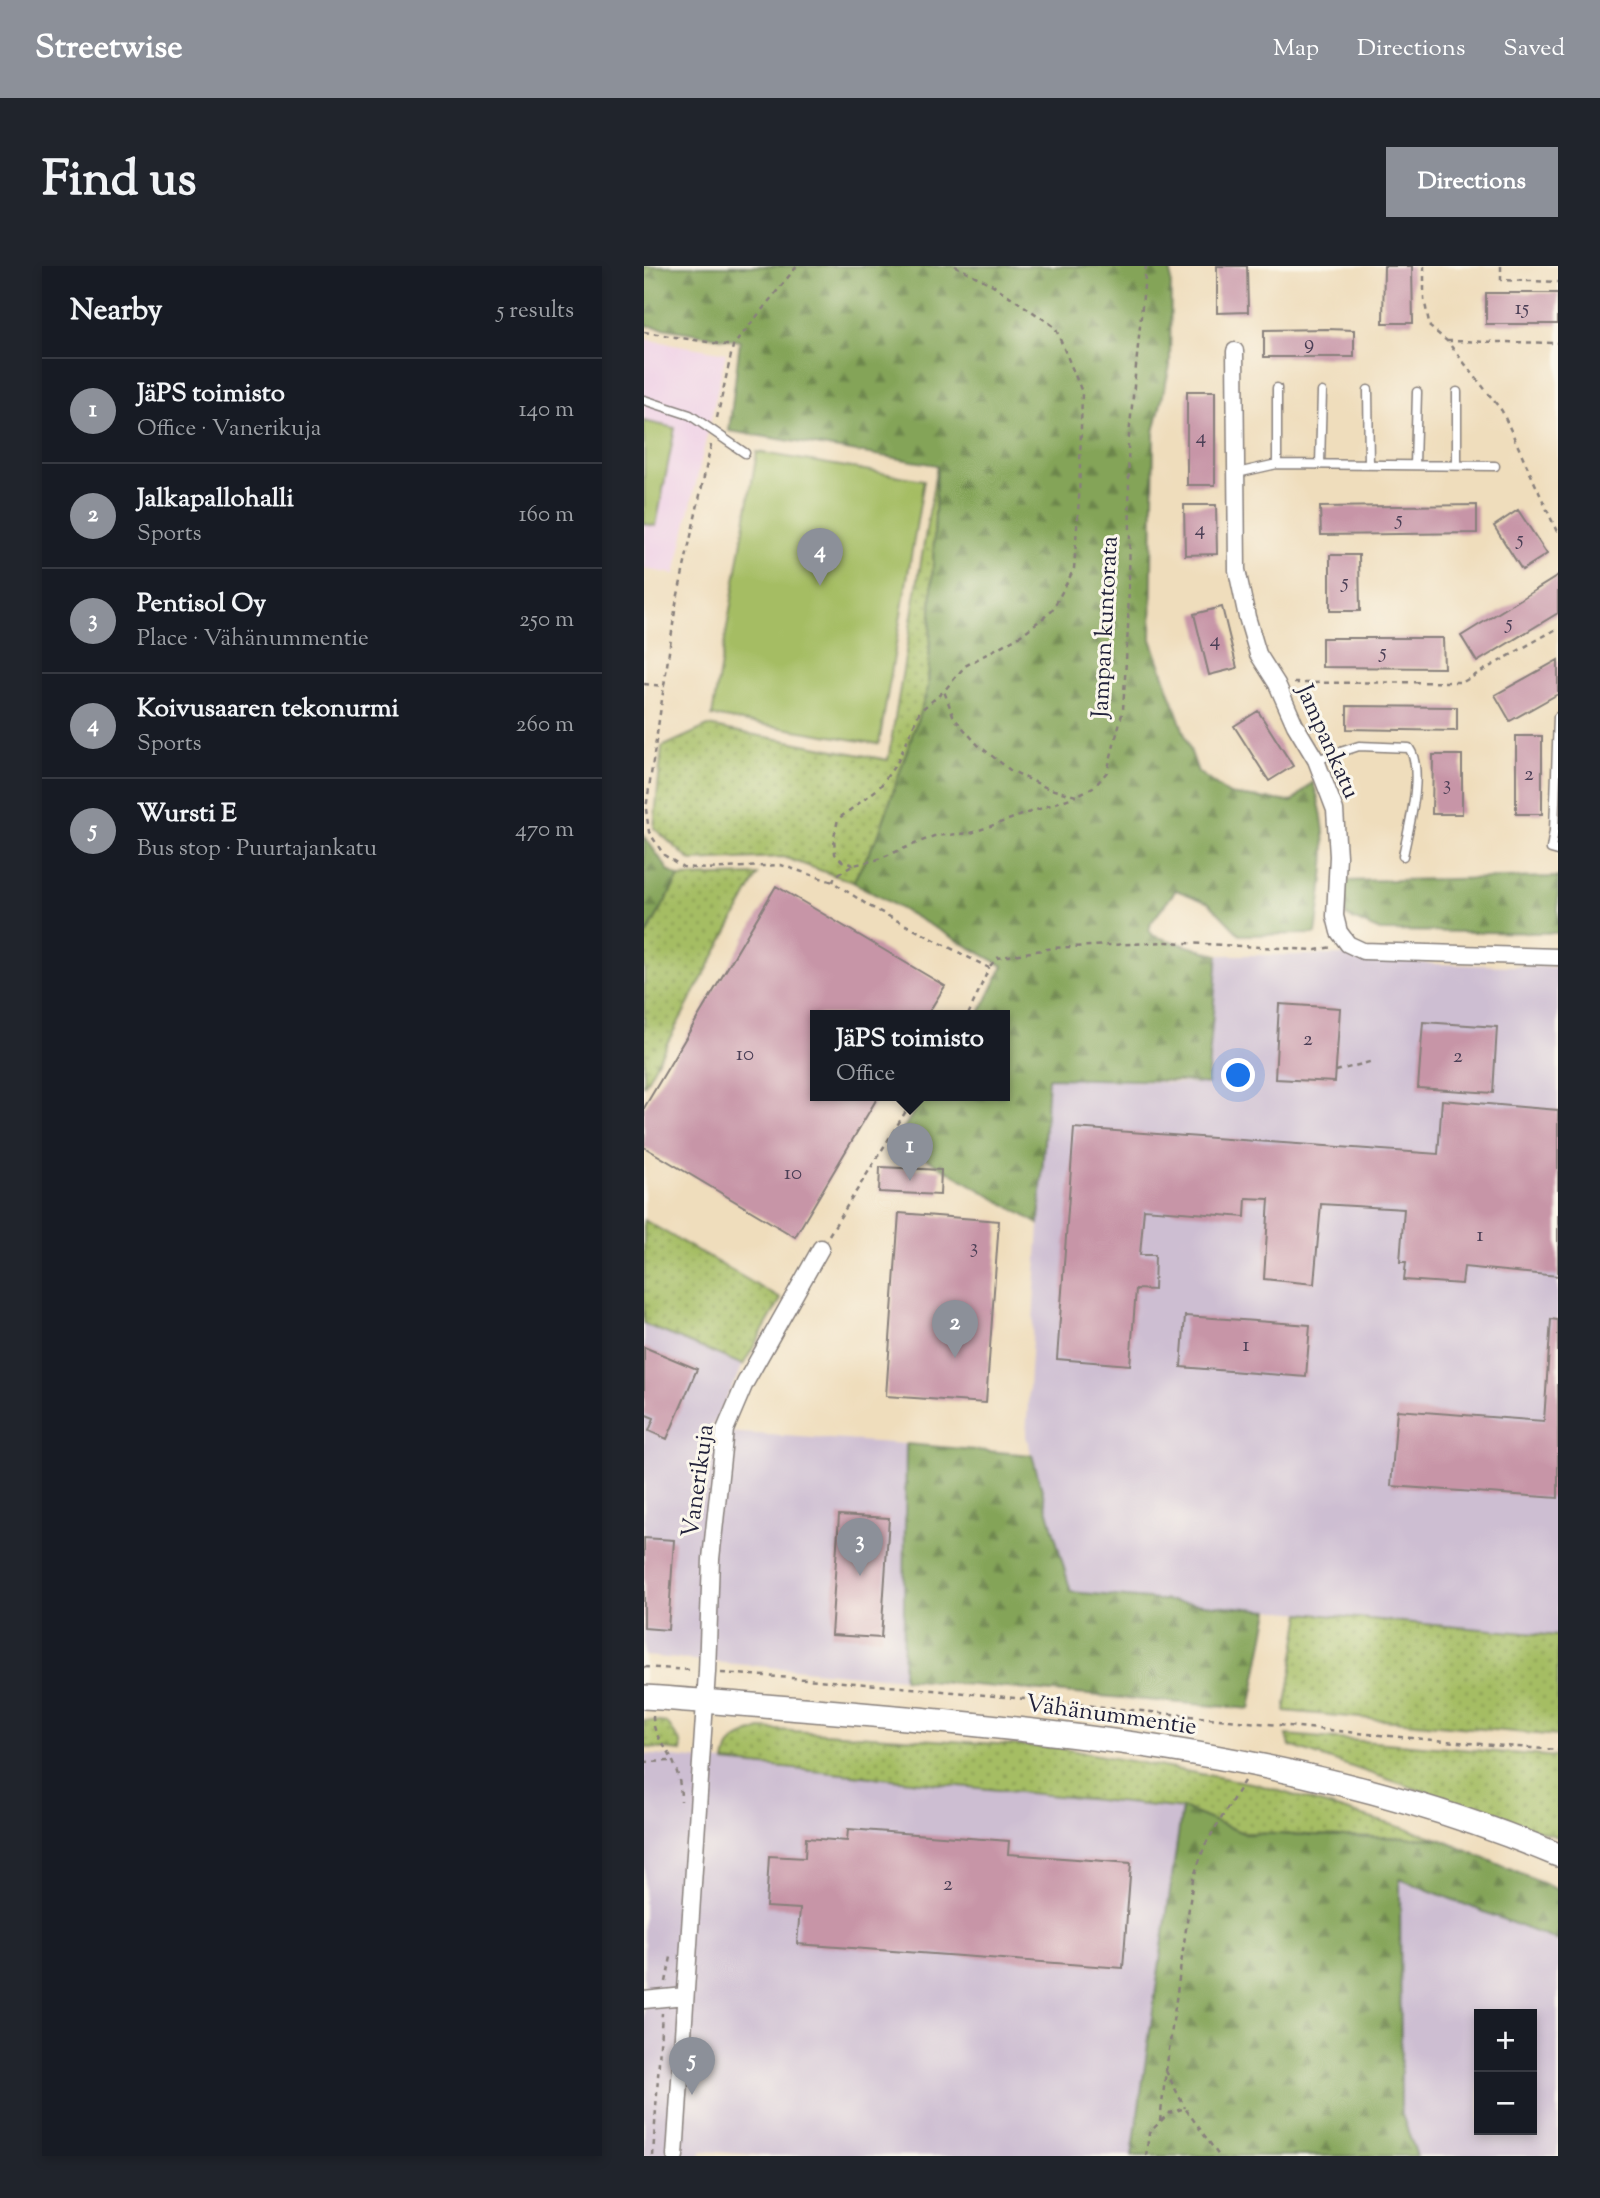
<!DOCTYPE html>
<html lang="en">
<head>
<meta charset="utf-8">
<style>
  :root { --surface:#171b24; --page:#20242c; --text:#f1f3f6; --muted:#9ea1a6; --line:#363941; --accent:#8c9099 }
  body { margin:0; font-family:"Sorts Mill Goudy",serif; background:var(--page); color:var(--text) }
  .controls { position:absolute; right:21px; bottom:21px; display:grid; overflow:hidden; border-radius:0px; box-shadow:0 4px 10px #0003 }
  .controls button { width:63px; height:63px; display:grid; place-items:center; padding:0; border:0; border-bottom:2px solid var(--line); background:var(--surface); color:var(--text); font:35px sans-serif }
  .you { position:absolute; left:595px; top:810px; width:24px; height:24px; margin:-18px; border:5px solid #fff; border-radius:50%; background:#1a73e8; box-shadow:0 0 0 10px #1a73e833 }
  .badge { display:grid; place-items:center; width:46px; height:46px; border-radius:50%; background:var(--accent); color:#fff; font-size:23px; font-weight:700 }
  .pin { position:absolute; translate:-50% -58px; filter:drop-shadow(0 2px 4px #0008) }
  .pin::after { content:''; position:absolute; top:37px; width:24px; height:21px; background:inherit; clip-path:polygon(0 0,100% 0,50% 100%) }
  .popup { position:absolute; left:166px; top:744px; width:200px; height:91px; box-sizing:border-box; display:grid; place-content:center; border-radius:0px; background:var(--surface); filter:drop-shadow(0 2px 5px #0005); font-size:23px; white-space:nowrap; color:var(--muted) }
  .popup b { font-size:26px; color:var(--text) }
  .popup::after { content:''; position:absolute; left:50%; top:100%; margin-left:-14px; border:14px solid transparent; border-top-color:var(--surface) }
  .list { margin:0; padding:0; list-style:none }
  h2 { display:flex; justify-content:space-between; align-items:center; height:91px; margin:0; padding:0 28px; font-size:30px }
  h2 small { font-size:23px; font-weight:400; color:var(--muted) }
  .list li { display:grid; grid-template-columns:46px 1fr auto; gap:21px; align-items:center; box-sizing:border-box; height:105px; padding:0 28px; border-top:2px solid var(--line) }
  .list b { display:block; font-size:26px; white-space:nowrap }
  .list p { margin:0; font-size:23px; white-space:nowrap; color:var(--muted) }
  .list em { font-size:23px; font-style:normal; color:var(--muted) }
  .map { position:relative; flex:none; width:914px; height:1890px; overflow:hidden; border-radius:0px }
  header { display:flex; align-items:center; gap:42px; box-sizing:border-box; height:98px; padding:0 35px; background:var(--accent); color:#fff }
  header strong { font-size:33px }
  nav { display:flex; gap:38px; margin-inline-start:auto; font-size:24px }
  .intro { display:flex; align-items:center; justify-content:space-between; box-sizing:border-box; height:168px; padding:0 42px }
  h1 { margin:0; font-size:49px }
  .button { padding:18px 32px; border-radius:0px; background:var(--accent); color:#fff; font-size:24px; font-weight:700 }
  main { display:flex; gap:42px; padding:0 42px }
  aside { flex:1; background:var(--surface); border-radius:0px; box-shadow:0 4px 10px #0003 }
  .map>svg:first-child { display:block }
  .built { fill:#efd0e6 }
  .industrial { fill:#cdbed2; fill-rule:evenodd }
  .grass { fill:url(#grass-dots); stroke:#64704f; stroke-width:2 }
  .forest { fill:url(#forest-firs); stroke:#53634a; stroke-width:2 }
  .park { fill:#a5bd63; stroke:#64704f; stroke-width:2 }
  .building { fill:#c795a7 }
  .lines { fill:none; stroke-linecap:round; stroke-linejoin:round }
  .lane-casing { stroke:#88807c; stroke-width:11 }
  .street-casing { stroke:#88807c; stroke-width:19 }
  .secondary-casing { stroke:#88807c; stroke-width:26 }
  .path { stroke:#88807c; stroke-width:2.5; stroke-dasharray:5 5; stroke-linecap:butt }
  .lane { stroke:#fff; stroke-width:8 }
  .street { stroke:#fff; stroke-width:16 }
  .secondary { stroke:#fff; stroke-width:23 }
  .labels { text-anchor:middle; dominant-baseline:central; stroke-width:6; stroke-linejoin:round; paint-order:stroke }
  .number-label { font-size:21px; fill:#4b3f56 }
  .street-label { font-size:24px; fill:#22223b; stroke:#fbf7ec }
</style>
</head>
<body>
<header>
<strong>Streetwise</strong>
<nav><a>Map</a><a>Directions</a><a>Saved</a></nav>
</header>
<div class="intro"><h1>Find us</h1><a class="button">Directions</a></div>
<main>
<aside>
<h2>Nearby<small>5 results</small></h2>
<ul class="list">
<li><span class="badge">1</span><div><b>JäPS toimisto</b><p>Office · Vanerikuja</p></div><em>140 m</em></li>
<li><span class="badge">2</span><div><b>Jalkapallohalli</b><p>Sports</p></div><em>160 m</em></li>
<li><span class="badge">3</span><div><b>Pentisol Oy</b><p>Place · Vähänummentie</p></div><em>250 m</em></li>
<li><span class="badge">4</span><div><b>Koivusaaren tekonurmi</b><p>Sports</p></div><em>260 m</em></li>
<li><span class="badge">5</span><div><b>Wursti E</b><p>Bus stop · Puurtajankatu</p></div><em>470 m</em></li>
</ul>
</aside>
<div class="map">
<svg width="914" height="1890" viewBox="0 0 914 1890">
  <defs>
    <pattern id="grass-dots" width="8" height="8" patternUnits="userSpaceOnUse" patternTransform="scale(1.75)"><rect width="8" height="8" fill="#a5bd63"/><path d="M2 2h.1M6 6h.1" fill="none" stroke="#869953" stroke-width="1.8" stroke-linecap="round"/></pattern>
    <pattern id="forest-firs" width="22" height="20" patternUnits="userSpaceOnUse" patternTransform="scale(1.75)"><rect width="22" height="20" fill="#84a459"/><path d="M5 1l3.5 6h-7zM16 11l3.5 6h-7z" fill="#6c854b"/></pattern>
  </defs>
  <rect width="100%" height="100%" fill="#fbf7ec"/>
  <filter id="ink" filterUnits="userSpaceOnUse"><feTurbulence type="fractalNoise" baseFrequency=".0143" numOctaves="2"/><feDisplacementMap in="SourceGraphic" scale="14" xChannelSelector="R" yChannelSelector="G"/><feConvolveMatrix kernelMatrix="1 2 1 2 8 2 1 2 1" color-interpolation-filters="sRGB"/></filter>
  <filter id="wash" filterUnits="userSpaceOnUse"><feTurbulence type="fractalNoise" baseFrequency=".00686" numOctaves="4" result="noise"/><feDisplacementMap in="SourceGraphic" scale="28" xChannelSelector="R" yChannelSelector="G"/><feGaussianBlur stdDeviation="1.57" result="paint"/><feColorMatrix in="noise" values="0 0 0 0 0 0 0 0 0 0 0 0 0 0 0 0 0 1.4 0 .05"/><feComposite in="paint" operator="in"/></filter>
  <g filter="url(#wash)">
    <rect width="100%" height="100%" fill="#efddbc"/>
    <path class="built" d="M 0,73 L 82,87 L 31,308 L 0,303 Z"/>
    <path class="industrial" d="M 574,689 L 699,689 L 792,698 L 914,701 L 914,1370 L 427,1326 L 382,1170 L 404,812 L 563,818 Z
      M 0,1058 L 99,1099 L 66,1165 L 262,1178 L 259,1413 L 0,1390 Z
      M 0,1488 L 538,1542 L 488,1890 L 122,1890 L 58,1885 L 57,1890 L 0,1890 Z
      M 756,1612 L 914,1675 L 914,1890 L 773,1890 L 757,1846 ZM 835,1748 L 888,1748 L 888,1864 L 835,1864 Z"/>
    <path class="grass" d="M 293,199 L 284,422 L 235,568 L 209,616 L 139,591 L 47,595 L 10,562 L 18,481 L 64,460 L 244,494 Z
      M 114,609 L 0,820 L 0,673 L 35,611 Z
      M 0,954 L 137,1033 L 99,1099 L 0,1058 Z
      M 657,1347 L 914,1370 L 914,1470 L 641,1445 Z
      M 0,1454 L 23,1457 L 37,1477 L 38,1485 L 0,1481 Z
      M 117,1463 L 415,1482 L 612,1518 L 796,1573 L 599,1567 L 540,1543 L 81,1496 C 84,1472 96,1471 117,1463 Z
      M 643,1469 L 914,1491 L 914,1571 L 646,1480 Z"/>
    <path class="forest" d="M 0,0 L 527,0 L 526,100 L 510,166 L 507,373 L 554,506 L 584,528 L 648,536 L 669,516 C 689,573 679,610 672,668 L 596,669 L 565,637 L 532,624 L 507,657 L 505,665 L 510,670 L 574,689 L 563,818 L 537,815 L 404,812 L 395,958 L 252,875 L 280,829 L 360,829 L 360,749 L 335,749 L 359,700 L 209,616 L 235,568 L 284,422 L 293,199 L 85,165 L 96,75 L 0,59 Z
      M 0,570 L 25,605 L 35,611 L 0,673 Z
      M 914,611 L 914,667 L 736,665 L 702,650 L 699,615 Z
      M 262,1178 L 388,1189 L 427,1326 L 625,1344 L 606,1443 L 259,1413 Z
      M 538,1542 L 599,1567 L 796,1573 L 914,1624 L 914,1675 L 756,1613 L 757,1846 L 773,1890 L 488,1890 Z"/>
    <path class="park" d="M 0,155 L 31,162 L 12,260 L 0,258 Z
      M 113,186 L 280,214 L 235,478 L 68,450 Z"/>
    <g id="blocks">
      <path class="building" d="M 573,0 L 603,0 L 604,46 L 573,47 Z
        M 740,0 L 768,0 L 769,57 L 739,57 Z
        M 842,27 L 914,27 L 914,58 L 842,58 Z
        M 683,63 L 710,64 L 710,91 L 620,91 L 620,64 Z
        M 543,125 L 571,125 L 571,219 L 543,219 Z
        M 540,239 L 572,239 L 573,288 L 541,289 Z
        M 833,239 L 833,267 L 677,269 L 676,241 Z
        M 874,244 L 903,288 L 878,304 L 850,260 Z
        M 686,289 L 715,289 L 716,345 L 686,345 Z
        M 914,310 L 914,347 L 833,396 L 817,370 Z
        M 578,341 L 593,402 L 565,409 L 550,348 Z
        M 678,372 L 799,372 L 800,402 L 678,401 Z
        M 914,394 L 914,428 L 866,455 L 851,429 Z
        M 703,440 L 813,441 L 813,465 L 703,463 Z
        M 614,445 L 649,500 L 625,515 L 590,460 Z
        M 872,470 L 898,470 L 898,548 L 872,548 Z
        M 789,489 L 818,489 L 818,548 L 788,548 Z
        M 132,620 L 301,720 L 283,749 L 172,749 L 172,829 L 235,829 L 151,971 L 0,881 L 0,842 Z
        M 635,738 L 696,742 L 691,816 L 631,813 Z
        M 779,756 L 853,761 L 849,827 L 774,822 Z
        M 798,834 L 914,844 L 914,1010 L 820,1001 L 818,1018 L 760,1014 L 762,996 L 756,996 L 760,943 L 677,938 L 670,1018 L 620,1013 L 625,933 L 602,932 L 601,951 L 500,943 L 496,989 L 511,989 L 510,1024 L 492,1023 L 486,1099 L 413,1093 L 430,862 L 794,888 Z
        M 236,901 L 297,904 L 296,929 L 235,926 Z
        M 255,947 L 355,955 L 342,1137 L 242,1130 Z
        M 541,1050 L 666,1059 L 662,1111 L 537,1101 Z
        M 907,1053 L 914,1054 L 914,1232 L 747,1220 L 753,1144 L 900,1155 Z
        M 0,1081 L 53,1103 L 23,1173 L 5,1165 L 10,1152 L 0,1148 Z
        M 195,1249 L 245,1252 L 237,1372 L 187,1369 Z
        M 0,1272 L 30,1274 L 24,1364 L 0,1362 Z
        M 204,1563 L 365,1575 L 364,1588 L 487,1597 L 479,1702 L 153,1678 L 156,1643 L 122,1641 L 125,1590 L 161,1592 L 162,1572 L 203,1575 Z"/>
    </g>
  </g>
  <g filter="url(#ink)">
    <use href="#blocks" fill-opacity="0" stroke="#88807c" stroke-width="2"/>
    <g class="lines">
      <g class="lane-casing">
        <path id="lane" d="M 724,124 L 725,199
          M 813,126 L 813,199
          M 0,134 L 46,149 L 101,187
          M 633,198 L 633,122
          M 676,198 L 678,126
          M 771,199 L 773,126
          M 593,207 L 633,198 L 851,200
          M 914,451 L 910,565 L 907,583 L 914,585
          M 672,494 L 715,480 L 765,482 C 781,504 764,564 759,590"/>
      </g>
      <g class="street-casing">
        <path id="street" d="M 591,85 L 593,304 L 603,351 L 614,388 L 633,418 L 651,459 L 672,494 L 691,544 L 694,590 L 691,650 L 695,666 L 704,678 L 719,685 L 914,691
          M 0,1734 L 41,1730
          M 31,1890 L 63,1406 L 67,1293 L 81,1164 L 101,1117 L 177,982"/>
      </g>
      <g class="secondary-casing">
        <path id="secondary" d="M 0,1431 C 92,1437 183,1445 274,1453 C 492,1473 711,1503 914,1589"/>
      </g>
      <path class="path" d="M 311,0 L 349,19 L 411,61 L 438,126 L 435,233 L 430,303 L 408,345 L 377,369 L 321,400 L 300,425 L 310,452 L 334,479 L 366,504 L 403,522 L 432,530 L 451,520 L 463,506 L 479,444 L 484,362 L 486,265 L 484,180 L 502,0
        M 780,0 L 780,33 L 786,61 L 803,75 L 858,145 L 914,268
        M 857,0 L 857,14 L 914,16
        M 0,66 L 89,80
        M 803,75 L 914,77
        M 73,152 L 89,80 L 153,0
        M 67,179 L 32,338 L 2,543 L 5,566 L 20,589 L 39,601 L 63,603 L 137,599 L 189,616 L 225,640 L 345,702 L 324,749
        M 650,417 L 819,416 L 914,362
        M 0,418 L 21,420
        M 209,599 L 198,595 L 191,588 L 190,571 L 194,553 L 235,522 L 254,495 L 276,445 L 300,425
        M 189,616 L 191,610 L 210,599 L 232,594 L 290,570 L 327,567 L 432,530
        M 346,700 L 353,692 L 409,682 L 523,676 L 672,684 L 688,681
        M 692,805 L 729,795
        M 185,969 L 272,829
        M 0,1401 L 46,1404
        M 77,1407 C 357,1425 635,1464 914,1484
        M 9,1450 C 9,1467 16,1473 24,1486 C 33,1501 37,1517 37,1535
        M 0,1496 L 28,1495
        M 22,1716 L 27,1691
        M 522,1805 L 549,1613 L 561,1579 L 600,1515
        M 516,1855 L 522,1805 L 541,1842
        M 9,1890 L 18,1747
        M 502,1890 L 505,1867 L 525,1847 L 541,1842 L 575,1890"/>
      <use href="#lane" class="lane"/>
      <use href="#street" class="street"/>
      <use href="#secondary" class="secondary"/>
    </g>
  </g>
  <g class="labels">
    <g class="number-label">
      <text x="878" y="43">15</text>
      <text x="665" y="78">9</text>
      <text x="557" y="172">4</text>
      <text x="755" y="254">5</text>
      <text x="556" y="264">4</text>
      <text x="876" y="274">5</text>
      <text x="701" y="317">5</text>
      <text x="865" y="358">5</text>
      <text x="571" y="375">4</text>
      <text x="739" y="387">5</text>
      <text x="885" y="509">2</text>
      <text x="803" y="519">3</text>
      <text x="664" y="774">2</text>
      <text x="101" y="789">10</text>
      <text x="814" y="791">2</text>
      <text x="149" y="908">10</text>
      <text x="836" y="970">1</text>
      <text x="330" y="982">3</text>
      <text x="602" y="1080">1</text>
      <text x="304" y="1619">2</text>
    </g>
    <g class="street-label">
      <text transform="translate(462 361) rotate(-87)">Jampan kuntorata</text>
      <text transform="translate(683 476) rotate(66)">Jampankatu</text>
      <text transform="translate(55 1215) rotate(-82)">Vanerikuja</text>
      <text transform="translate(467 1450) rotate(8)">Vähänummentie</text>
    </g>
  </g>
</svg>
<div class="controls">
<button>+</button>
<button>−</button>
</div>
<div class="you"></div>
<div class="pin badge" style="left:266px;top:915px">1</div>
<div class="popup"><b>JäPS toimisto</b>Office</div>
<div class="pin badge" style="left:311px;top:1092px">2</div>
<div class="pin badge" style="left:216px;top:1310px">3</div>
<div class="pin badge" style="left:176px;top:320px">4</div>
<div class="pin badge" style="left:48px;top:1829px">5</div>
</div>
</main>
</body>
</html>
